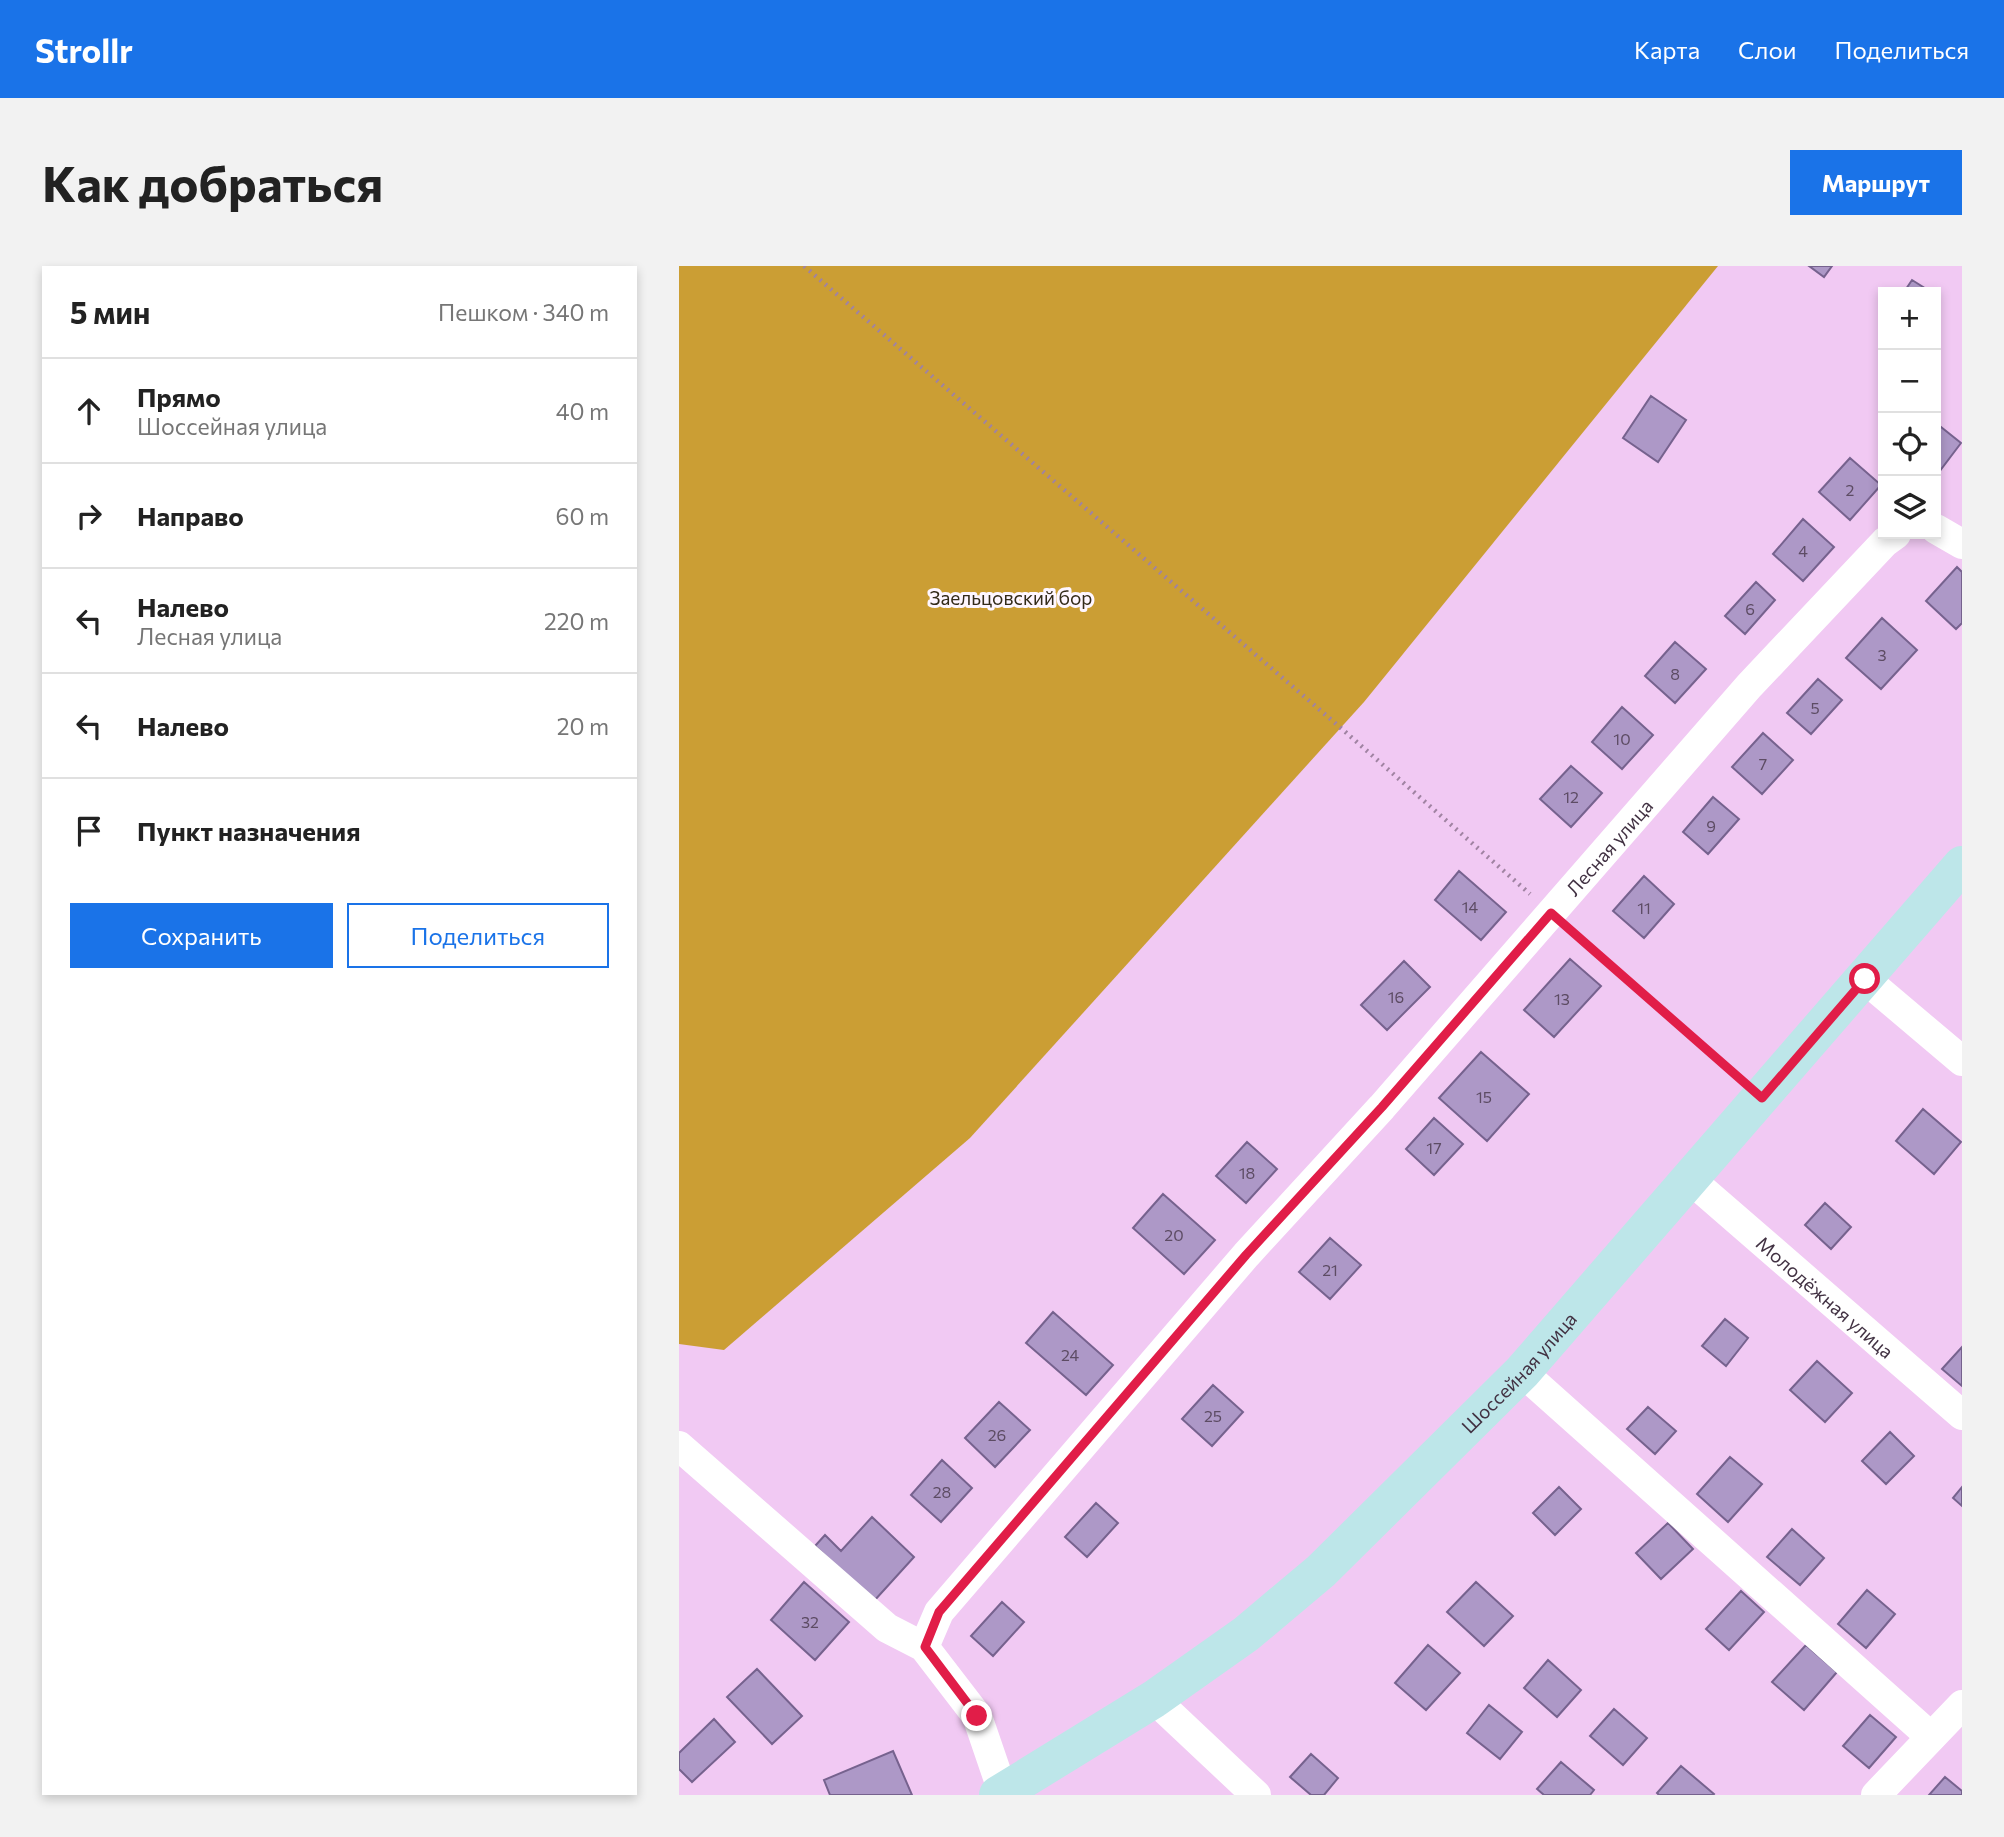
<!DOCTYPE html>
<html lang="ru">
<head>
<meta charset="utf-8">
<style>
  :root { --surface:#fff; --page:#f2f2f2; --text:#222; --muted:#767676; --line:#e0e0e0; --accent:#1a73e8 }
  body { margin:0; font-family:Commissioner,sans-serif; background:var(--page); color:var(--text) }
  .controls { position:absolute; right:21px; top:21px; display:grid; overflow:hidden; border-radius:0px; box-shadow:0 4px 10px #0003 }
  .controls button { width:63px; height:63px; display:grid; place-items:center; padding:0; border:0; border-bottom:2px solid var(--line); background:var(--surface); color:var(--text); font:35px sans-serif }
  .stop { position:absolute; width:21px; height:21px; margin:-16px; border:5px solid #e11d48; border-radius:50%; background:#fff }
  .stop.end { background:#e11d48; border-color:#fff; box-shadow:0 2px 7px #0008 }
  .list { margin:0; padding:0; list-style:none }
  h2 { display:flex; justify-content:space-between; align-items:center; height:91px; margin:0; padding:0 28px; font-size:30px }
  h2 small { font-size:23px; font-weight:400; color:var(--muted) }
  .list li { display:grid; grid-template-columns:46px 1fr auto; gap:21px; align-items:center; box-sizing:border-box; height:105px; padding:0 28px; border-top:2px solid var(--line) }
  .list b { display:block; font-size:26px; white-space:nowrap }
  .list p { margin:0; font-size:23px; white-space:nowrap; color:var(--muted) }
  .list em { font-size:23px; font-style:normal; color:var(--muted) }
  .actions { display:flex; gap:14px; padding:21px 28px }
  .actions a { flex:1; padding:16px 0; border:2px solid var(--accent); border-radius:0px; text-align:center; font-size:24px; color:var(--accent) }
  .actions .main { background:var(--accent); color:#fff }
  .icon { flex:none; width:38px; height:38px; fill:none; stroke:currentColor; stroke-width:2; stroke-linecap:round; stroke-linejoin:round }
  .map { position:relative; flex:none; width:1283px; height:1529px; overflow:hidden; border-radius:0px }
  header { display:flex; align-items:center; gap:42px; box-sizing:border-box; height:98px; padding:0 35px; background:var(--accent); color:#fff }
  header strong { font-size:33px }
  nav { display:flex; gap:38px; margin-inline-start:auto; font-size:24px }
  .intro { display:flex; align-items:center; justify-content:space-between; box-sizing:border-box; height:168px; padding:0 42px }
  h1 { margin:0; font-size:49px }
  .button { padding:18px 32px; border-radius:0px; background:var(--accent); color:#fff; font-size:24px; font-weight:700 }
  main { display:flex; gap:42px; padding:0 42px }
  aside { flex:1; background:var(--surface); border-radius:0px; box-shadow:0 4px 10px #0003 }
  .map>svg:first-child { display:block }
  .forest { fill:#cb9e34 }
  .building { fill:#ad98c7; stroke:#76628e; stroke-width:2 }
  .lines { fill:none; stroke-linecap:round; stroke-linejoin:round }
  .path { stroke:#a083a2; stroke-width:4.5; stroke-dasharray:2 5; stroke-linecap:butt }
  .street { stroke:#fff; stroke-width:30 }
  .secondary { stroke:#bde6e9; stroke-width:38 }
  .route { stroke:#e11d48; stroke-width:9 }
  .labels { text-anchor:middle; dominant-baseline:central; stroke-width:6; stroke-linejoin:round; paint-order:stroke }
  .number-label { font-size:16px; fill:#5d4c64 }
  .park-label { font-size:19px; fill:#332a19; stroke:#fef6ff }
  .street-label { font-size:19px; fill:#423243; stroke:#fef6ff }
</style>
</head>
<body>
<header>
<strong>Strollr</strong>
<nav><a>Карта</a><a>Слои</a><a>Поделиться</a></nav>
</header>
<div class="intro"><h1>Как добраться</h1><a class="button">Маршрут</a></div>
<main>
<aside>
<h2>5 мин<small>Пешком · 340 m</small></h2>
<ul class="list">
<li><svg class="icon" aria-label="ahead" viewBox="0 0 24 24"><path d="M12 20V5M6 11l6-6 6 6"/></svg><div><b>Прямо</b><p>Шоссейная улица</p></div><em>40 m</em></li>
<li><svg class="icon" aria-label="right" viewBox="0 0 24 24"><path d="M7 20v-9h11M14 6l5 5-5 5"/></svg><div><b>Направо</b></div><em>60 m</em></li>
<li><svg class="icon" aria-label="left" viewBox="0 0 24 24"><path d="M17 20v-9H6M10 6l-5 5 5 5"/></svg><div><b>Налево</b><p>Лесная улица</p></div><em>220 m</em></li>
<li><svg class="icon" aria-label="left" viewBox="0 0 24 24"><path d="M17 20v-9H6M10 6l-5 5 5 5"/></svg><div><b>Налево</b></div><em>20 m</em></li>
<li><svg class="icon" aria-label="arrive" viewBox="0 0 24 24"><path d="M6 21V4h12l-3 4 3 4H6"/></svg><div><b>Пункт назначения</b></div></li>
</ul>
<div class="actions"><a class="main">Сохранить</a><a>Поделиться</a></div>
</aside>
<div class="map">
<svg width="1283" height="1529" viewBox="0 0 1283 1529">
  <rect width="100%" height="100%" fill="#f1c9f3"/>
  <path class="forest" d="M 0,0 L 1039,0 L 685,436 L 291,872 L 45,1084 L 0,1078 Z"/>
  <path class="building" d="M 1130,0 L 1153,0 L 1145,11 Z
    M 1233,14 L 1252,26 L 1225,26 Z
    M 972,130 L 1007,154 L 979,196 L 944,172 Z
    M 1257,157 L 1282,177 L 1257,210 Z
    M 1171,192 L 1202,219 L 1171,254 L 1140,226 Z
    M 1124,253 L 1155,281 L 1124,315 L 1094,288 Z
    M 1278,301 L 1283,306 L 1283,357 L 1277,363 L 1247,335 Z
    M 1077,316 L 1096,334 L 1066,368 L 1046,350 Z
    M 1203,352 L 1238,384 L 1202,423 L 1167,392 Z
    M 996,376 L 1027,403 L 996,437 L 966,410 Z
    M 1139,413 L 1163,434 L 1132,468 L 1108,447 Z
    M 943,441 L 974,469 L 943,503 L 913,476 Z
    M 1084,467 L 1114,494 L 1083,528 L 1053,501 Z
    M 892,500 L 923,527 L 892,561 L 861,533 Z
    M 1034,531 L 1060,553 L 1029,588 L 1004,566 Z
    M 780,605 L 827,646 L 802,674 L 756,634 Z
    M 965,610 L 995,638 L 965,672 L 934,645 Z
    M 891,693 L 922,720 L 875,771 L 845,744 Z
    M 725,695 L 751,721 L 708,764 L 682,739 Z
    M 802,786 L 850,828 L 808,875 L 760,832 Z
    M 1244,843 L 1282,876 L 1255,908 L 1217,875 Z
    M 755,852 L 784,878 L 755,909 L 727,883 Z
    M 568,876 L 598,903 L 567,937 L 537,910 Z
    M 484,928 L 536,974 L 505,1008 L 454,962 Z
    M 1146,937 L 1172,961 L 1152,983 L 1126,959 Z
    M 651,972 L 682,999 L 651,1033 L 620,1006 Z
    M 374,1046 L 434,1099 L 407,1129 L 347,1077 Z
    M 1046,1053 L 1069,1072 L 1047,1100 L 1023,1080 Z
    M 1283,1081 L 1283,1120 L 1263,1103 Z
    M 1138,1095 L 1173,1127 L 1146,1156 L 1111,1124 Z
    M 534,1119 L 564,1146 L 533,1180 L 503,1153 Z
    M 320,1136 L 351,1164 L 316,1201 L 286,1172 Z
    M 969,1141 L 997,1165 L 976,1188 L 948,1163 Z
    M 1211,1166 L 1235,1190 L 1207,1218 L 1183,1195 Z
    M 1051,1191 L 1083,1218 L 1049,1256 L 1018,1228 Z
    M 263,1194 L 293,1222 L 262,1256 L 232,1229 Z
    M 880,1221 L 902,1243 L 876,1269 L 854,1247 Z
    M 1283,1221 L 1283,1240 L 1274,1232 Z
    M 417,1237 L 439,1257 L 408,1291 L 386,1271 Z
    M 193,1251 L 235,1291 L 195,1335 L 136,1280 L 146,1269 L 162,1285 Z
    M 989,1257 L 1014,1283 L 982,1313 L 957,1287 Z
    M 1113,1263 L 1145,1292 L 1121,1319 L 1088,1291 Z
    M 125,1316 L 170,1356 L 136,1394 L 92,1354 Z
    M 797,1316 L 834,1350 L 805,1380 L 768,1346 Z
    M 1188,1324 L 1216,1348 L 1187,1382 L 1159,1358 Z
    M 1062,1325 L 1085,1346 L 1050,1384 L 1027,1363 Z
    M 323,1336 L 345,1356 L 314,1390 L 292,1370 Z
    M 749,1379 L 781,1407 L 747,1444 L 716,1417 Z
    M 1127,1379 L 1158,1406 L 1125,1444 L 1093,1416 Z
    M 869,1394 L 902,1424 L 878,1451 L 845,1422 Z
    M 78,1403 L 123,1450 L 93,1478 L 48,1431 Z
    M 810,1439 L 843,1466 L 821,1493 L 788,1467 Z
    M 935,1443 L 968,1472 L 944,1499 L 911,1470 Z
    M 1191,1449 L 1217,1471 L 1190,1502 L 1164,1480 Z
    M 35,1453 L 56,1476 L 13,1516 L 0,1503 L 0,1487 Z
    M 214,1485 L 233,1529 L 151,1529 L 145,1514 Z
    M 632,1488 L 659,1512 L 645,1529 L 632,1529 L 611,1511 Z
    M 882,1496 L 915,1524 L 911,1529 L 865,1529 L 858,1523 Z
    M 1002,1500 L 1035,1528 L 1034,1529 L 980,1529 L 978,1527 Z
    M 1266,1511 L 1283,1525 L 1283,1529 L 1250,1529 Z"/>
  <g class="lines">
    <path class="path" d="M 125,0 L 663,463 L 851,628
      M 894,666 L 1056,808"/>
    <g class="street">
      <path d="M 1257,263 L 1283,278"/>
      <path d="M 1186,713 L 1283,795"/>
      <path id="s1" d="M 1012,914 L 1283,1149"/>
      <path d="M 843,1106 L 1252,1471"/>
      <path d="M 0,1180 L 208,1362 L 245,1381 L 298,1450 L 324,1526"/>
      <path id="s2" d="M 245,1381 L 260,1346 L 567,989 L 703,841 L 1070,420 L 1206,276 L 1217,268"/>
      <path d="M 475,1433 L 577,1529"/>
      <path d="M 1197,1529 L 1283,1439"/>
    </g>
    <path class="secondary" id="s3" d="M 319,1529 L 475,1433 L 567,1368 L 642,1305 L 843,1106 L 1283,599"/>
  </g>
  <g class="lines">
    <path class="route" d="M 298,1450 L 246,1381 L 260,1346 L 567,989 L 703,841 L 872,647 L 1083,832 L 1186,713"/>
  </g>
  <g class="labels">
    <g class="number-label">
      <text x="1171" y="223">2</text>
      <text x="1124" y="284">4</text>
      <text x="1071" y="342">6</text>
      <text x="1203" y="388">3</text>
      <text x="996" y="407">8</text>
      <text x="1136" y="441">5</text>
      <text x="943" y="472">10</text>
      <text x="1084" y="497">7</text>
      <text x="892" y="530">12</text>
      <text x="1032" y="559">9</text>
      <text x="791" y="640">14</text>
      <text x="965" y="641">11</text>
      <text x="717" y="730">16</text>
      <text x="883" y="732">13</text>
      <text x="805" y="830">15</text>
      <text x="755" y="881">17</text>
      <text x="568" y="906">18</text>
      <text x="495" y="968">20</text>
      <text x="651" y="1003">21</text>
      <text x="391" y="1088">24</text>
      <text x="534" y="1149">25</text>
      <text x="318" y="1168">26</text>
      <text x="263" y="1225">28</text>
      <text x="131" y="1355">32</text>
    </g>
    <g class="park-label">
      <text x="332" y="331">Заельцовский бор</text>
    </g>
    <g class="street-label">
      <text stroke="none"><textPath href="#s2" startOffset="1055">Лесная улица</textPath></text>
      <text stroke="none"><textPath href="#s1" startOffset="178">Молодёжная улица</textPath></text>
      <text stroke="none"><textPath href="#s3" startOffset="674">Шоссейная улица</textPath></text>
    </g>
  </g>
</svg>
<div class="controls">
<button>+</button>
<button>−</button>
<button><svg class="icon" aria-label="locate" viewBox="0 0 24 24"><circle cx="12" cy="12" r="6"/><path d="M12 2v4M12 18v4M2 12h4M18 12h4"/></svg></button>
<button><svg class="icon" aria-label="layers" viewBox="0 0 24 24"><path d="M12 4l9 5-9 5-9-5zM3 14l9 5 9-5"/></svg></button>
</div>
<div class="stop" style="left:1186px;top:713px"></div>
<div class="stop end" style="left:298px;top:1450px"></div>
</div>
</main>
</body>
</html>
